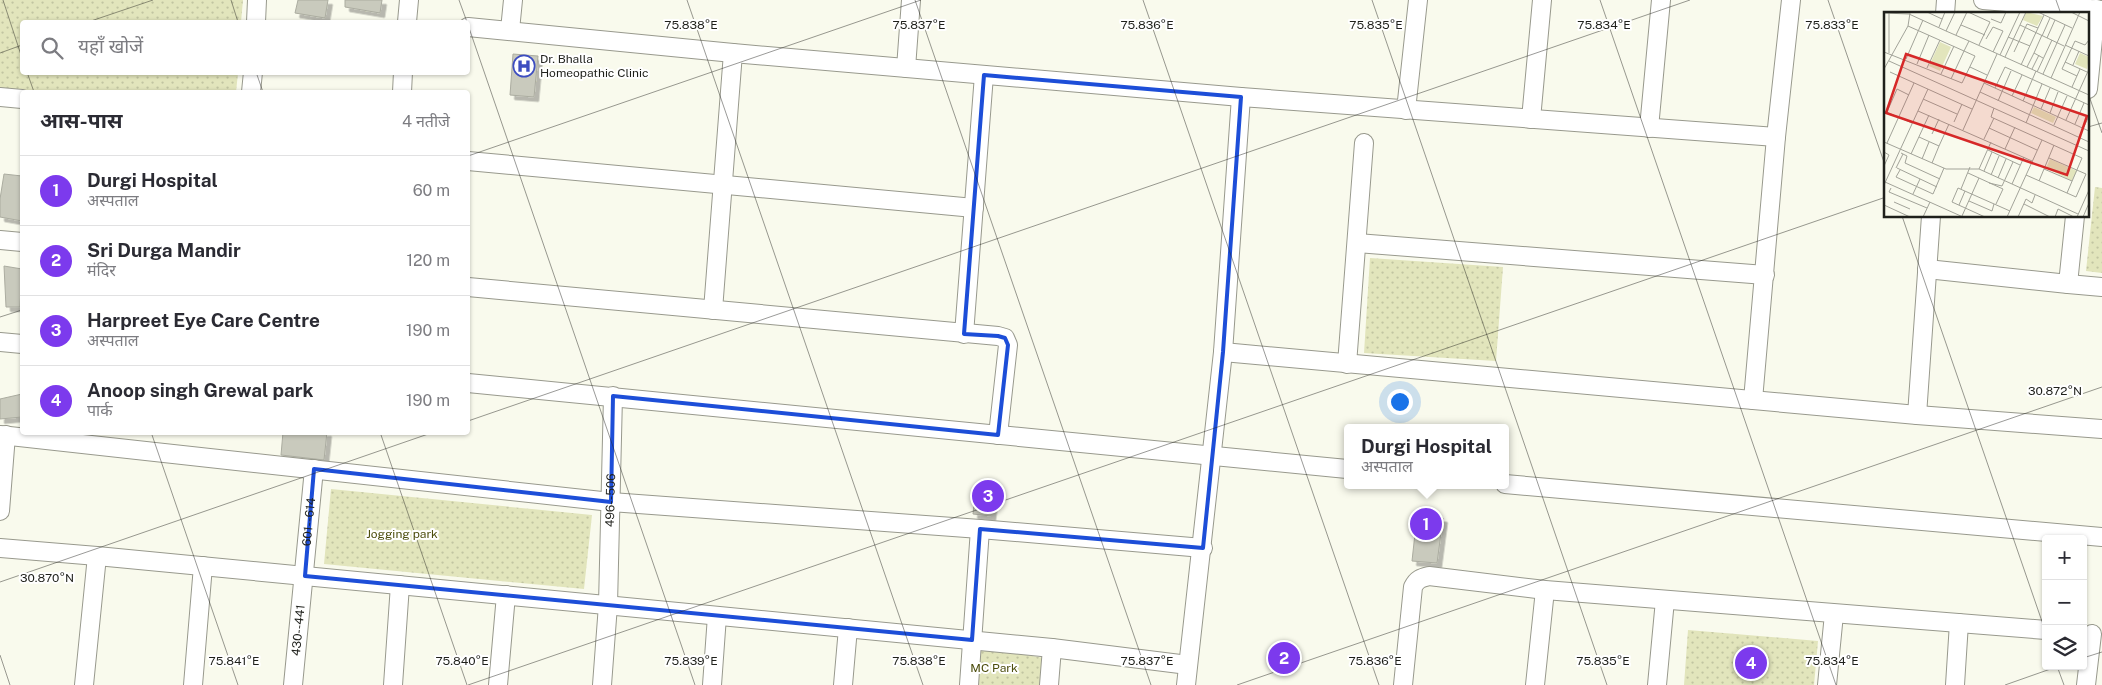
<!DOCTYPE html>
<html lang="hi">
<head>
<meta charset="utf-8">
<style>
  :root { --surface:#fff; --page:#f7f7f7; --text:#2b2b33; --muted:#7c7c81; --line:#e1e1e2; --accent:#7c3aed }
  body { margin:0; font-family:"Public Sans","Noto Sans Devanagari",sans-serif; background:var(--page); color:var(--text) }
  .controls { position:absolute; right:15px; bottom:15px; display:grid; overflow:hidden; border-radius:5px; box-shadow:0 1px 4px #0004 }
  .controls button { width:45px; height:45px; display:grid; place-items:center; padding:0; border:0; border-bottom:1px solid var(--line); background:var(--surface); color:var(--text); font:25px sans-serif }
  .you { position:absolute; left:1399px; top:401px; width:18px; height:18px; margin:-12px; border:4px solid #fff; border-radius:50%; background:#1a73e8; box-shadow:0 0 0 8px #1a73e833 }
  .badge { display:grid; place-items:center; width:32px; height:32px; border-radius:50%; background:var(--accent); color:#fff; font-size:16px; font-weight:700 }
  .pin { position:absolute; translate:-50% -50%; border:2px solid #fff; box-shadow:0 1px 5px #0006 }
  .popup { position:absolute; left:1344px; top:424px; width:165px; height:65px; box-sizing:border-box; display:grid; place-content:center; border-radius:5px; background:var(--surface); filter:drop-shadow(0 1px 4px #0005); font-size:16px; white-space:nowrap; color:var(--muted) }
  .popup b { font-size:19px; color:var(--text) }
  .popup::after { content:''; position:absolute; left:50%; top:100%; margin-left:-10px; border:10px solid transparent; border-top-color:var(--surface) }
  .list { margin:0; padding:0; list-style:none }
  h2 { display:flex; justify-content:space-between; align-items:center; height:65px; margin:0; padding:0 20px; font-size:21px }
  h2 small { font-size:16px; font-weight:400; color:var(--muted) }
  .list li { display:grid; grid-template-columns:32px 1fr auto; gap:15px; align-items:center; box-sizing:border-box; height:70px; padding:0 20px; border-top:1px solid var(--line) }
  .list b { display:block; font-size:19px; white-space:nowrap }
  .list p { margin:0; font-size:16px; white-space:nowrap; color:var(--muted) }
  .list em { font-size:16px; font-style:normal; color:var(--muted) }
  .icon { flex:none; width:28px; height:28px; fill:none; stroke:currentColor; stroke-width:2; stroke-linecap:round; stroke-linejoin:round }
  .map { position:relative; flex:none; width:2102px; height:685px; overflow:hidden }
  .search { position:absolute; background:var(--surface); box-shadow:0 1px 4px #0004; left:20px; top:20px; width:450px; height:55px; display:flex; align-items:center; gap:12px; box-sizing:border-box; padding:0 18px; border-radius:5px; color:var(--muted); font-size:19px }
  .panel { position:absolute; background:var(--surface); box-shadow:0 1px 4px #0004; left:20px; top:90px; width:450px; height:345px; border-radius:5px }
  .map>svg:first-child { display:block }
  .park { fill:url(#park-dots) }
  .building { fill:#c9cabd; stroke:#abaca0; filter:url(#shadow) }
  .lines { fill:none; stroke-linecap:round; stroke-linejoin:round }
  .minor-casing { stroke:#98998d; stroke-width:20 }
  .minor { stroke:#fff; stroke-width:18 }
  .marked { fill:none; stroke:#1d4ed8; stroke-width:4; stroke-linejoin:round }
  .ticks { fill:none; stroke:#1f201b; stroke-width:1; stroke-opacity:0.45 }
  .labels { text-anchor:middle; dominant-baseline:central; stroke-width:4; stroke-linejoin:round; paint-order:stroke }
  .poi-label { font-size:12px; fill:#1f201b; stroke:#fff; text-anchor:start }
  .street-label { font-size:12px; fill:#1f201b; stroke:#fff }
  .park-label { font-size:12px; fill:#4d4e0e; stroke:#fff }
  .inset-road { fill:none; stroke:#a2a399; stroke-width:1 }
  .view { fill:#d62828; fill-opacity:0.15; stroke:#d62828; stroke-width:2.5 }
  .inset-edge { fill:none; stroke:#1f201b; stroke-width:2.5 }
  .ticks-label { font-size:12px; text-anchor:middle; fill:#1f201b; stroke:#fff; stroke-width:4; stroke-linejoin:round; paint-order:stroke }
</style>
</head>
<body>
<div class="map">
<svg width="2102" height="685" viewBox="0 0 2102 685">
  <defs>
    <pattern id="park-dots" width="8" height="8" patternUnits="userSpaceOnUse" patternTransform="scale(1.25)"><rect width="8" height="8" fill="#e2e5bc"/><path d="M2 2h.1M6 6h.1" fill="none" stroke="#c1c4a1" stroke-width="1.8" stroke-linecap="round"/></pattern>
    <filter id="shadow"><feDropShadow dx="4.5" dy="4.5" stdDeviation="0" flood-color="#0004"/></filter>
  </defs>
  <rect width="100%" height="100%" fill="#f9faed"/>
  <path class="park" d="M 0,0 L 243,0 L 241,22 L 22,22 L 22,72 L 238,73 L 236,92 L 35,92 L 0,89 Z
    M 2095,187 L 2102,188 L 2102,273 L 2086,271 Z
    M 1370,258 L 1503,267 L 1496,361 L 1364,353 Z
    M 331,489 L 592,515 L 584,589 L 324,564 Z
    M 1688,630 L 1818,641 L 1814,685 L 1684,685 Z
    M 978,647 L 1044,658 L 1042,685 L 975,685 Z"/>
  <path class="building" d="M 298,0 L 328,0 L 325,18 L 295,13 Z
    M 345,0 L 382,0 L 380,13 L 345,7 Z
    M 513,54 L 538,56 L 534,97 L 510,95 Z
    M 4,174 L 22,176 L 22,221 L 0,217 L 0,199 Z
    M 4,266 L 22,269 L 20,307 L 6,307 Z
    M 22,394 L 22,417 L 0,419 L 0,399 Z
    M 283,432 L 327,432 L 324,460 L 281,455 Z
    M 976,485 L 995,487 L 991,516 L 973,514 Z
    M 1417,515 L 1443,518 L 1437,563 L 1412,561 Z"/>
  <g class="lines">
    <g class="minor-casing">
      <g id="minor">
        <path d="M 1983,0 L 2102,10"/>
        <path d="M 1945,14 L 1946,0"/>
        <path d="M 256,22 L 257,0"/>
        <path d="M 407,22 L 409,0"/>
        <path d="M 468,27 L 733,53 L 1241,97 L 1776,137"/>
        <path d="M 510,30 L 513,0"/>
        <path d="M 906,68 L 911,0"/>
        <path d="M 2088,89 L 2096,9"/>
        <path d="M 251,92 L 253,72"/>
        <path d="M 402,92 L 403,72"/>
        <path d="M 0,97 L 22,99"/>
        <path d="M 1406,110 L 1418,0"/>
        <path d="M 1531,119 L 1542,0"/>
        <path d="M 1649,128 L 1661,0"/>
        <path d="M 468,161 L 974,208"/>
        <path d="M 0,240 L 22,242"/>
        <path d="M 1357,243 L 1765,275"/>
        <path d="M 1927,269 L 2068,284 L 2075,216"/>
        <path d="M 2068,284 L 2102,287"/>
        <path d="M 468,287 L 998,336 L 1005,338 L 1008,345 L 998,435"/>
        <path d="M 713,310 L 733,53"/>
        <path d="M 964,334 L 984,75"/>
        <path d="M 0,342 L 22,344"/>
        <path d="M 1223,352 L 1917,415 L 2102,429"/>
        <path d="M 1347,364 L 1364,143"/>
        <path d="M 468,383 L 1347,469"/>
        <path d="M 1753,400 L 1776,137 L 1791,0"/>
        <path d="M 1917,415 L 1931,216"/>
        <path d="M 0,435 L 611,502 L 980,529 L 1203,548"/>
        <path d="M 1505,484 L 2102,537"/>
        <path d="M 0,511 L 6,435"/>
        <path d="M 0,548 L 97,556 L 1052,648 L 1188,665"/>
        <path d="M 84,685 L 97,556"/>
        <path d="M 193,685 L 203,566"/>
        <path id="s1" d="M 293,685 L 314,469"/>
        <path d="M 393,685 L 400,585"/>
        <path d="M 498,685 L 506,595"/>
        <path id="s2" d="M 602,685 L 608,605 L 613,396"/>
        <path d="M 712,685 L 717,616"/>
        <path d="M 843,685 L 848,628"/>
        <path d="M 969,685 L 980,529"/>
        <path d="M 1049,685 L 1052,648"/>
        <path d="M 1186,685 L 1223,352 L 1241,97"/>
        <path d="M 1403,685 L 1413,587 C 1417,579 1421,578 1429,576 L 1545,590 L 2046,630"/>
        <path d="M 1535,685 L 1545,590"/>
        <path d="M 1657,685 L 1665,600"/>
        <path d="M 1827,685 L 1834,614"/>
        <path d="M 1955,685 L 1959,623"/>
        <path d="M 2086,685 L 2092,634"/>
      </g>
    </g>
    <use href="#minor" class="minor"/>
  </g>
  <path class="marked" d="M 984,75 L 1241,97 L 1223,352 L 1203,548 L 980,529 L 972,640 L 305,576 L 314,469 L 611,502 L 613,396 L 998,435 L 1008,345 L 1005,338 L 998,336 L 964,334 Z"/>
  <path class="ticks" d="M 3,0 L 22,58M 231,0 L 238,22M 459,0 L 467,22M 687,0 L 923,685M 915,0 L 1151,685M 1143,0 L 1379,685M 1372,0 L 1607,685M 1600,0 L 1836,685M 1828,0 L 1886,168M 2056,0 L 2061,14M 88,22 L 153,0M 468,25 L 695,685M 0,53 L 22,45M 27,72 L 34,92M 256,72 L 263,92M 2088,93 L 2102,133M 2088,127 L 2102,123M 468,156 L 921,0M 1902,216 L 2046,633M 0,317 L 22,310M 468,421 L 1690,0M 151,432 L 238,685M 380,432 L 467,685M 0,582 L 434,432M 0,655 L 10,685M 2083,658 L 2102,652M 2057,666 L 2064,685M 468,685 L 1886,197M 1237,685 L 2102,387M 2005,685 L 2059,666"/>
  <defs>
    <g id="hospital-ring" transform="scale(1.125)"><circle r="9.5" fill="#fff" stroke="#3d4dc0" stroke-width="1.5"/><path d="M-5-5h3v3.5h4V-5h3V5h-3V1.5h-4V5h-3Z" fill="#3d4dc0"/></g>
  </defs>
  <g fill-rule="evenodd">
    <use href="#hospital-ring" x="524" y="66"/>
  </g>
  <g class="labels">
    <g class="poi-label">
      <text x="540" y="59">Dr. Bhalla<tspan x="540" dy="14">Homeopathic Clinic</tspan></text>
    </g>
    <g class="street-label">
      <text stroke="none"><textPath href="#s2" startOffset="185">496--506</textPath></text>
      <text stroke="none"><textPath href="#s1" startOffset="164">601--614</textPath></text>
      <text stroke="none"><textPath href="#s1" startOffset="55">430--441</textPath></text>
    </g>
    <g class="park-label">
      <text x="402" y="534">Jogging park</text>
      <text x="994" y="668">MC Park</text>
    </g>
  </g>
  <g transform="translate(1884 12)">
    <rect width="205" height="205" fill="#f9faed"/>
    <path d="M 142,0 L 159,4 L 153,14 L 139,8 ZM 56,30 L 67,35 L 56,59 L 45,54 ZM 196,41 L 205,45 L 203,57 L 191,52 ZM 150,95 L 172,105 L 169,111 L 147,101 ZM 166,147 L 193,159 L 188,169 L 162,156 Z" fill="#e2e5bc"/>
    <path class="inset-road" d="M 43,0 L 58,7M 71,0 L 62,19 L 85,29M 84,0 L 106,10 L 95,33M 154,0 L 188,16M 187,0 L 205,9M 0,1 L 25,2 L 62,19M 107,7 L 117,11 L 122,0M 77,13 L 101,23M 136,13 L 180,34M 24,14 L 80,39 L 85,29 L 205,83M 55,15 L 61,0M 72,23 L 83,0M 158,24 L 166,6M 124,25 L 146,34M 163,26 L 171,8M 102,27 L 109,15 L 119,19 L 109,40M 181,33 L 205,44M 0,40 L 78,71 L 91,44 L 80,39 L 67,67M 130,40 L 143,12 L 154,16M 5,41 L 5,1M 150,41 L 158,23M 116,43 L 136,0M 121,45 L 142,0M 22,47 L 39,8M 5,49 L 205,139M 181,50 L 203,60M 33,52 L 45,23M 137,53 L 160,3M 189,53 L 195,39M 86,55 L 103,63M 143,55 L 150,41 L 159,46M 43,56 L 56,28M 0,57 L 24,14 L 26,1M 148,57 L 155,43M 6,60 L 88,97M 153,60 L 168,28M 57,62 L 70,34M 159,62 L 181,13M 193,64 L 178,57 L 191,29 L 201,33 L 205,28M 167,66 L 196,0M 100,71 L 205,119M 188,75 L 196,57M 111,76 L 121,55 L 205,93M 96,80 L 205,130M 128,84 L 138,63M 39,87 L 73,102M 114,89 L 127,59M 139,89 L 152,59M 110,96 L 107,105 L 198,146 L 183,181M 157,97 L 166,76M 0,99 L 28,111M 34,99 L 148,149M 3,100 L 13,77 L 25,83M 166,101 L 174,80M 182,108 L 205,57M 70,110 L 78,92M 142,111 L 158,72M 191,112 L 200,91M 170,113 L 183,84M 105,116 L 153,138M 79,118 L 113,42M 48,122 L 55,107M 35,125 L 55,134 L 48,151M 195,125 L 205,104M 100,127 L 110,106M 0,130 L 62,157 L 95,157 L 194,202M 3,131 L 30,71M 55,134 L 65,112M 121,137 L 131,115M 104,138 L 136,153M 0,140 L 5,143 L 0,154M 17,141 L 23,144 L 21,151 L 56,167M 27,142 L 45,103M 38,147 L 45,130M 12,156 L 19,142M 13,156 L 53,175M 95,157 L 107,130M 160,157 L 188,169M 16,158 L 12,165 L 49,182 L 60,156M 100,159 L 108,140M 84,161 L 119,177 L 112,192M 107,163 L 115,144M 142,163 L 192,185 L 202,162 L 165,146M 114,166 L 122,147M 155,169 L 170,133M 1,170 L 79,205M 105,171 L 118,174 L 129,150M 128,172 L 140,145M 0,173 L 44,77M 7,176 L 5,180 L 43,196M 77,177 L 86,155M 29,182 L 36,167M 85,189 L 108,199 L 110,192M 10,190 L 26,197M 140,192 L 166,205M 0,193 L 26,205M 75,193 L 81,179M 78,204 L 95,166M 39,205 L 46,190M 101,205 L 68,190 L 74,176 L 126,199M 123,205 L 158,128M 134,205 L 142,187 L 148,191 L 151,183M 171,205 L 174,197 L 190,205M 193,205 L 205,178M 199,205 L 205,191"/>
    <path class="view" d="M 22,42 L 203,104 L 183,163 L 2,101 Z"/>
    <rect width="205" height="205" class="inset-edge"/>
  </g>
  <g class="ticks-label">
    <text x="691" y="29">75.838°E</text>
    <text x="919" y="29">75.837°E</text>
    <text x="1147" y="29">75.836°E</text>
    <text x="1376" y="29">75.835°E</text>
    <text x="1604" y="29">75.834°E</text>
    <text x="1832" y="29">75.833°E</text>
    <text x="2055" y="395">30.872°N</text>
    <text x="47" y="582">30.870°N</text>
    <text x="234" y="665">75.841°E</text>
    <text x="462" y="665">75.840°E</text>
    <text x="691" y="665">75.839°E</text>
    <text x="919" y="665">75.838°E</text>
    <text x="1147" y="665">75.837°E</text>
    <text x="1375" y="665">75.836°E</text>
    <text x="1603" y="665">75.835°E</text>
    <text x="1832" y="665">75.834°E</text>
  </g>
</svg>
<div class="controls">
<button>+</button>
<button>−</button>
<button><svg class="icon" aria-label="layers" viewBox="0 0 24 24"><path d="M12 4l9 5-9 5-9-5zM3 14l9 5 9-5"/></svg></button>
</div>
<div class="you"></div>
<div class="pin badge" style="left:1426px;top:524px">1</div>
<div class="popup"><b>Durgi Hospital</b>अस्पताल</div>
<div class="pin badge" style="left:1284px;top:658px">2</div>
<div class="pin badge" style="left:988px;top:496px">3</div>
<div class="pin badge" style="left:1751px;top:663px">4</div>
<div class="search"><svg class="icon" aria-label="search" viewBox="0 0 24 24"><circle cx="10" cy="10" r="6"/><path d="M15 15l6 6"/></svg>यहाँ खोजें</div>
<section class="panel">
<h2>आस-पास<small>4 नतीजे</small></h2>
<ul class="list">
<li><span class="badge">1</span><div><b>Durgi Hospital</b><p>अस्पताल</p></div><em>60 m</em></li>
<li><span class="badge">2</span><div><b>Sri Durga Mandir</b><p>मंदिर</p></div><em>120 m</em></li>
<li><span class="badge">3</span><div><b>Harpreet Eye Care Centre</b><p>अस्पताल</p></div><em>190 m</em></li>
<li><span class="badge">4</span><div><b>Anoop singh Grewal park</b><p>पार्क</p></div><em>190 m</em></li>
</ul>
</section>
</div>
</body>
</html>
